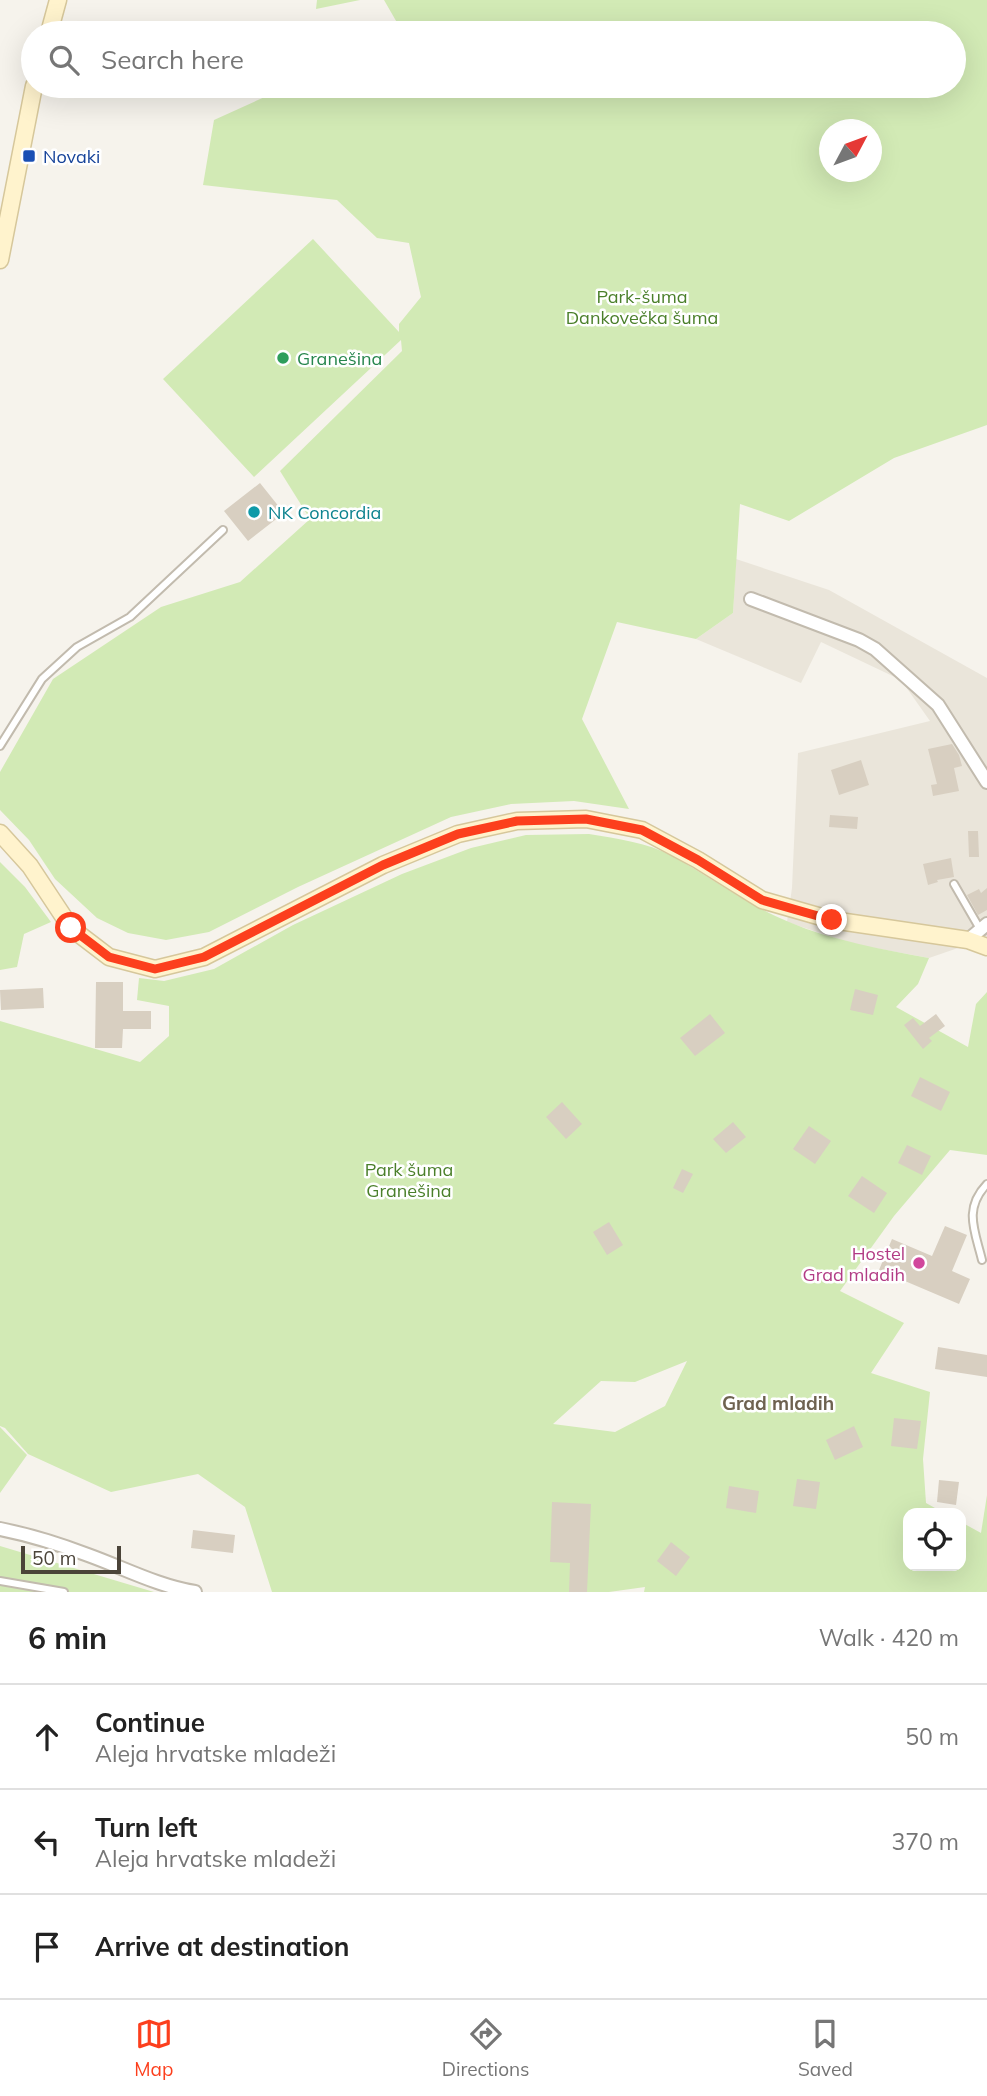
<!DOCTYPE html>
<html lang="en">
<head>
<meta charset="utf-8">
<style>
  :root { --surface:#fff; --page:#f2f2f2; --text:#222; --muted:#767676; --line:#e0e0e0; --accent:#fc3f1d }
  body { margin:0; font-family:Mulish,sans-serif; background:var(--page); color:var(--text) }
  .controls { position:absolute; right:21px; bottom:21px; display:grid; overflow:hidden; border-radius:14px; box-shadow:0 7px 28px #0002 }
  .controls button { width:63px; height:63px; display:grid; place-items:center; padding:0; border:0; border-bottom:2px solid var(--line); background:var(--surface); color:var(--text); font:35px sans-serif }
  .compass { position:absolute; left:819px; top:119px; width:63px; height:63px; border-radius:50%; background:var(--surface); box-shadow:0 7px 28px #0002; rotate:49deg }
  .scale { position:absolute; left:21px; bottom:18px; width:100px; box-sizing:border-box; padding-left:7px; border:4px solid #4b4439; border-top:0; font-size:19px; line-height:24px; white-space:nowrap; color:#4b4439; -webkit-text-stroke:5px #fff; paint-order:stroke }
  .stop { position:absolute; width:21px; height:21px; margin:-16px; border:5px solid #fc3f1d; border-radius:50%; background:#fff }
  .stop.end { background:#fc3f1d; border-color:#fff; box-shadow:0 2px 7px #0008 }
  .list { margin:0; padding:0; list-style:none }
  h2 { display:flex; justify-content:space-between; align-items:center; height:91px; margin:0; padding:0 28px; font-size:30px }
  h2 small { font-size:23px; font-weight:400; color:var(--muted) }
  .list li { display:grid; grid-template-columns:46px 1fr auto; gap:21px; align-items:center; box-sizing:border-box; height:105px; padding:0 28px; border-top:2px solid var(--line) }
  .list b { display:block; font-size:26px; white-space:nowrap }
  .list p { margin:0; font-size:23px; white-space:nowrap; color:var(--muted) }
  .list em { font-size:23px; font-style:normal; color:var(--muted) }
  .icon { flex:none; width:38px; height:38px; fill:none; stroke:currentColor; stroke-width:2; stroke-linecap:round; stroke-linejoin:round }
  .map { position:relative; flex:none; width:987px; height:1592px; overflow:hidden }
  .search { position:absolute; background:var(--surface); box-shadow:0 7px 28px #0002; left:21px; right:21px; top:21px; height:77px; display:flex; align-items:center; gap:18px; box-sizing:border-box; padding:0 24px; border-radius:38px; color:var(--muted); font-size:26px }
  .sheet { height:406px; background:var(--surface) }
  nav { display:flex; justify-content:space-around; align-items:center; box-sizing:border-box; height:98px; border-top:2px solid var(--line); background:var(--surface); font-size:19px; color:var(--muted) }
  nav a { display:grid; justify-items:center; gap:4px }
  nav .on { color:var(--accent) }
  .map>svg:first-child { display:block }
  .residential { fill:#eae5da }
  .green { fill:#d2eab5; fill-rule:evenodd }
  .building { fill:#d8cfc1 }
  .lines { fill:none; stroke-linecap:round; stroke-linejoin:round }
  .lane-casing { stroke:#c2bbae; stroke-width:10 }
  .street-casing { stroke:#c2bbae; stroke-width:16 }
  .secondary-casing { stroke:#d6c79b; stroke-width:19 }
  .lane { stroke:#fff; stroke-width:6 }
  .street { stroke:#fff; stroke-width:12 }
  .secondary { stroke:#fff3cd; stroke-width:16 }
  .route { stroke:#fc3f1d; stroke-width:9 }
  .transit-dot { fill:#1a4fb4; stroke:#fff; stroke-width:2.5 }
  .leisure-dot { fill:#2e9e5b; stroke:#fff; stroke-width:2.5 }
  .culture-dot { fill:#0f9aa8; stroke:#fff; stroke-width:2.5 }
  .hotel-dot { fill:#d1479c; stroke:#fff; stroke-width:2.5 }
  .labels { text-anchor:middle; dominant-baseline:central; stroke-width:5; stroke-linejoin:round; paint-order:stroke }
  .transit-label { font-size:18px; fill:#164399; stroke:#fff; text-anchor:start }
  .park-label { font-size:18px; fill:#4a7f2a; stroke:#fff }
  .leisure-label { font-size:18px; fill:#27864d; stroke:#fff; text-anchor:start }
  .culture-label { font-size:18px; fill:#0d838f; stroke:#fff; text-anchor:start }
  .hotel-label { font-size:18px; fill:#b23c85; stroke:#fff; text-anchor:end }
  .neighbourhood-label { font-size:19px; font-weight:bold; fill:#6e6250; stroke:#fff }
</style>
</head>
<body>
<div class="map">
<svg width="987" height="1592" viewBox="0 0 987 1592">
  <rect width="100%" height="100%" fill="#f6f3ec"/>
  <path class="residential" d="M 736,559 L 829,590 L 987,678 L 987,938 L 929,958 L 853,944 L 787,922 L 792,888 L 798,753 L 930,721 L 901,680 L 821,642 L 801,683 L 696,639 L 733,613 Z"/>
  <path class="green" d="M 317,0 L 360,0 L 316,9 Z
    M 384,0 L 987,0 L 987,425 L 894,458 L 789,521 L 740,504 L 733,613 L 696,639 L 617,622 L 582,719 L 629,809 L 574,801 L 511,804 L 451,817 L 298,887 L 209,932 L 166,940 L 128,933 L 97,918 L 55,879 L 29,840 L 0,810 L 0,772 L 53,679 L 161,607 L 240,582 L 310,519 L 280,471 L 402,351 L 401,340 L 254,477 L 163,379 L 313,239 L 399,332 L 399,324 L 421,297 L 409,243 L 377,238 L 337,200 L 203,185 L 214,120 L 289,86 L 954,86 L 954,33 L 403,33 ZM 830,130 L 872,130 L 872,172 L 830,172 Z
    M 589,834 C 618,839 646,842 672,856 C 711,877 747,905 789,922 C 834,941 881,949 929,958 L 918,984 L 896,1007 L 968,1047 L 976,1004 L 987,992 L 987,1155 L 950,1150 L 894,1216 L 840,1291 L 904,1323 L 871,1373 L 930,1392 L 923,1459 L 926,1503 L 944,1513 L 908,1513 L 908,1566 L 961,1566 L 961,1522 L 981,1533 L 987,1495 L 987,1592 L 644,1592 L 645,1587 L 609,1592 L 272,1592 L 245,1507 L 198,1474 L 111,1492 L 28,1454 L 5,1428 L 0,1426 L 0,1021 L 140,1062 L 169,1036 L 169,1006 L 137,1000 L 139,978 L 164,981 L 214,969 L 293,925 L 402,874 L 471,848 L 526,835 ZM 687,1361 L 665,1406 L 615,1432 L 553,1424 L 601,1381 L 635,1382 Z
    M 0,862 L 25,887 L 51,922 L 24,934 L 17,967 L 0,970 Z
    M 0,1427 L 27,1455 L 0,1493 Z
    M 0,1546 L 154,1592 L 0,1592 Z"/>
  <path class="building" d="M 260,483 L 284,513 L 248,541 L 224,511 Z
    M 952,744 L 959,755 L 962,766 L 954,768 L 959,791 L 933,796 L 931,785 L 937,784 L 928,749 Z
    M 861,760 L 869,785 L 839,795 L 831,770 Z
    M 830,815 L 858,817 L 857,829 L 829,827 Z
    M 968,831 L 978,831 L 979,857 L 969,857 Z
    M 951,858 L 954,877 L 937,880 L 938,882 L 928,885 L 923,864 Z
    M 987,888 L 987,910 L 978,915 L 967,895 L 979,889 L 981,893 Z
    M 96,982 L 123,982 L 123,1011 L 151,1011 L 151,1029 L 123,1029 L 122,1048 L 95,1048 Z
    M 43,988 L 44,1008 L 1,1010 L 0,990 Z
    M 855,989 L 878,995 L 873,1015 L 850,1010 Z
    M 710,1014 L 725,1033 L 695,1056 L 680,1038 Z
    M 936,1014 L 945,1026 L 929,1038 L 932,1041 L 923,1049 L 904,1025 L 913,1018 L 920,1026 Z
    M 920,1077 L 950,1092 L 941,1111 L 911,1096 Z
    M 562,1102 L 582,1124 L 566,1139 L 546,1117 Z
    M 733,1122 L 746,1137 L 726,1153 L 713,1139 Z
    M 809,1126 L 831,1141 L 815,1164 L 793,1149 Z
    M 907,1145 L 931,1156 L 922,1175 L 898,1163 Z
    M 682,1169 L 693,1174 L 683,1193 L 673,1188 Z
    M 862,1176 L 887,1193 L 874,1213 L 848,1196 Z
    M 609,1222 L 623,1245 L 607,1255 L 593,1232 Z
    M 945,1226 L 967,1235 L 952,1271 L 970,1279 L 959,1304 L 879,1270 L 892,1239 L 932,1256 Z
    M 938,1347 L 987,1355 L 987,1377 L 935,1369 Z
    M 894,1418 L 921,1421 L 917,1449 L 891,1446 Z
    M 854,1426 L 863,1447 L 835,1460 L 826,1440 Z
    M 797,1479 L 820,1482 L 816,1509 L 793,1506 Z
    M 939,1480 L 959,1482 L 956,1505 L 937,1502 Z
    M 729,1486 L 759,1491 L 756,1513 L 726,1508 Z
    M 552,1502 L 591,1504 L 587,1592 L 569,1592 L 570,1563 L 550,1562 Z
    M 193,1530 L 235,1535 L 233,1553 L 191,1548 Z
    M 671,1542 L 690,1557 L 676,1576 L 657,1561 Z"/>
  <g class="lines">
    <g class="lane-casing">
      <path id="lane" d="M 0,746 L 42,679 L 77,647 L 130,617 L 223,530
        M 954,884 L 980,929
        M 982,1260 C 975,1231 963,1209 987,1184
        M 0,1581 L 64,1592"/>
    </g>
    <g class="street-casing">
      <path id="street" d="M 751,599 L 859,640 L 875,649 L 938,705 L 987,782
        M 968,940 L 987,924
        M 0,1529 C 30,1535 59,1544 88,1555 C 124,1568 158,1586 195,1592"/>
    </g>
    <g class="secondary-casing">
      <path id="secondary" d="M 49,33 L 58,0
        M 0,260 L 34,86
        M 0,833 L 30,866 L 71,928 L 109,957 L 155,969 L 204,957 L 383,865 L 458,834 L 517,821 L 586,819 L 642,830 L 698,860 L 762,900 L 832,920 L 968,940 L 987,947"/>
    </g>
    <use href="#lane" class="lane"/>
    <use href="#street" class="street"/>
    <use href="#secondary" class="secondary"/>
  </g>
  <g class="lines">
    <path class="route" d="M 71,928 L 109,957 L 155,969 L 204,957 L 383,865 L 458,834 L 517,821 L 586,819 L 642,830 L 698,860 L 762,900 L 832,920"/>
  </g>
  <rect class="transit-dot" x="22" y="149" width="14" height="14" rx="3.5"/>
  <circle class="leisure-dot" cx="283" cy="358" r="7"/>
  <circle class="culture-dot" cx="254" cy="512" r="7"/>
  <circle class="hotel-dot" cx="919" cy="1263" r="7"/>
  <g class="labels">
    <g class="transit-label">
      <text x="43" y="156">Novaki</text>
    </g>
    <g class="park-label">
      <text x="642" y="296">Park-šuma<tspan x="642" dy="21">Dankovečka šuma</tspan></text>
      <text x="409" y="1169">Park šuma<tspan x="409" dy="21">Granešina</tspan></text>
    </g>
    <g class="leisure-label">
      <text x="297" y="358">Granešina</text>
    </g>
    <g class="culture-label">
      <text x="268" y="512">NK Concordia</text>
    </g>
    <g class="hotel-label">
      <text x="905" y="1253">Hostel<tspan x="905" dy="21">Grad mladih</tspan></text>
    </g>
    <g class="neighbourhood-label">
      <text x="778" y="1403">Grad mladih</text>
    </g>
  </g>
</svg>
<div class="controls">
<button><svg class="icon" aria-label="locate" viewBox="0 0 24 24"><circle cx="12" cy="12" r="6"/><path d="M12 2v4M12 18v4M2 12h4M18 12h4"/></svg></button>
</div>
<svg class="compass" viewBox="-18 -18 36 36"><path d="M0-13l5 13h-10z" fill="#e53935"/><path d="M0 13l5-13h-10z" fill="#767676"/></svg>
<div class="scale">50 m</div>
<div class="stop" style="left:71px;top:928px"></div>
<div class="stop end" style="left:832px;top:920px"></div>
<div class="search"><svg class="icon" aria-label="search" viewBox="0 0 24 24"><circle cx="10" cy="10" r="6"/><path d="M15 15l6 6"/></svg>Search here</div>
</div>
<section class="sheet">
<h2>6 min<small>Walk · 420 m</small></h2>
<ul class="list">
<li><svg class="icon" aria-label="ahead" viewBox="0 0 24 24"><path d="M12 20V5M6 11l6-6 6 6"/></svg><div><b>Continue</b><p>Aleja hrvatske mladeži</p></div><em>50 m</em></li>
<li><svg class="icon" aria-label="left" viewBox="0 0 24 24"><path d="M17 20v-9H6M10 6l-5 5 5 5"/></svg><div><b>Turn left</b><p>Aleja hrvatske mladeži</p></div><em>370 m</em></li>
<li><svg class="icon" aria-label="arrive" viewBox="0 0 24 24"><path d="M6 21V4h12l-3 4 3 4H6"/></svg><div><b>Arrive at destination</b></div></li>
</ul>
</section>
<nav>
<a class="on"><svg class="icon" aria-label="map" viewBox="0 0 24 24"><path d="M3 6l6-2 6 2 6-2v14l-6 2-6-2-6 2zM9 4v14M15 6v14"/></svg>Map</a>
<a><svg class="icon" aria-label="directions" viewBox="0 0 24 24"><path d="M12 3l9 9-9 9-9-9zM9 14v-3h6M13 9l2 2-2 2"/></svg>Directions</a>
<a><svg class="icon" aria-label="saved" viewBox="0 0 24 24"><path d="M7 4h10v16l-5-4-5 4z"/></svg>Saved</a>
</nav>
</body>
</html>
